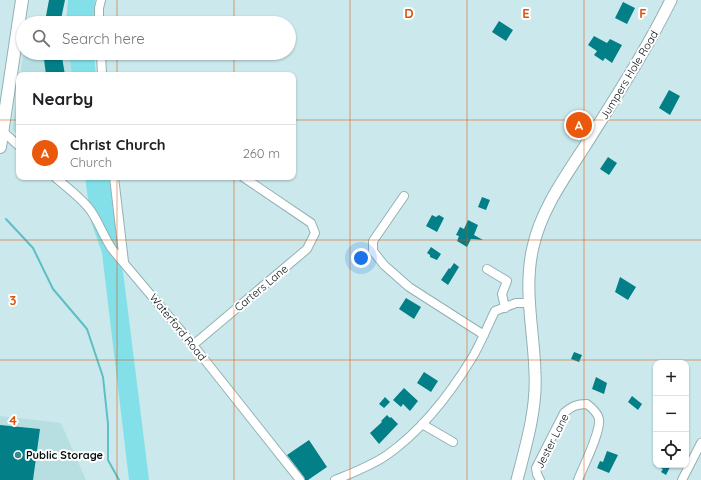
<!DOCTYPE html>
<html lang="en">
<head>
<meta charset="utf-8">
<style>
  :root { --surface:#fff; --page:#f6f6f6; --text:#202124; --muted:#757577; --line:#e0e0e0; --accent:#ea580c }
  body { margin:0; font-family:Quicksand,sans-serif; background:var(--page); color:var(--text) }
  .controls { position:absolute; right:12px; bottom:12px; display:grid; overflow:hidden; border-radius:8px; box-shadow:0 1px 3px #0004 }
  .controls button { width:36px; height:36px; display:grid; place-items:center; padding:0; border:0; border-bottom:1px solid var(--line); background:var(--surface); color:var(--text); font:20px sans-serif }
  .you { position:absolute; left:361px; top:258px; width:14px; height:14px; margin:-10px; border:3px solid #fff; border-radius:50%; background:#1a73e8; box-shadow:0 0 0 6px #1a73e833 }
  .badge { display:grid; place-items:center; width:26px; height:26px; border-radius:50%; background:var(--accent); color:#fff; font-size:13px; font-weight:700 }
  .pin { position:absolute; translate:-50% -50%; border:2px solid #fff; box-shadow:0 1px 4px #0006 }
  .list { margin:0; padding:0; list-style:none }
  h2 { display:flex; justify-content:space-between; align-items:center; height:52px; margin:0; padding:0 16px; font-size:17px }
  h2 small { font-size:13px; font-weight:400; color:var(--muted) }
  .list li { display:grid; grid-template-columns:26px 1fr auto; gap:12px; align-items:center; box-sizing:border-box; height:56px; padding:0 16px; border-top:1px solid var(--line) }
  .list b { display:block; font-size:15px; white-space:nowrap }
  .list p { margin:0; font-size:13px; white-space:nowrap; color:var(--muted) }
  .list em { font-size:13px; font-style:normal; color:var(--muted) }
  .icon { flex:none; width:22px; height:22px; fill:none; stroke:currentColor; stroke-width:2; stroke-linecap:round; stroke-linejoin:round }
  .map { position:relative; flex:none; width:701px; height:480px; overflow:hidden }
  .search { position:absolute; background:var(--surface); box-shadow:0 1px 3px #0004; left:16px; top:16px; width:280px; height:44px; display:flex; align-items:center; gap:10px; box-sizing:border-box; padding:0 14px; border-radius:22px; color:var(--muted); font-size:15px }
  .panel { position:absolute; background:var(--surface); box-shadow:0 1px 3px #0004; left:16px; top:72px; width:280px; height:108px; border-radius:8px }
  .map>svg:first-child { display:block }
  .built { fill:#b7dfe2 }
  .green { fill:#83e0e8 }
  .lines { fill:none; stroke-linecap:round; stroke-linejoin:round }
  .stream { stroke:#5dbfc6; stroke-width:2 }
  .building { fill:#027f87 }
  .street-casing { stroke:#94b0b3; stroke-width:10 }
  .secondary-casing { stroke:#94b0b3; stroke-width:13 }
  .primary-casing { stroke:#94b0b3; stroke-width:14 }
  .street { stroke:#fff; stroke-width:8 }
  .secondary { stroke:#fff; stroke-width:11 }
  .primary { stroke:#fff; stroke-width:12 }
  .grid { fill:none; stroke:#dd550c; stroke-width:1; stroke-opacity:0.55 }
  .poi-dot { fill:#3e868c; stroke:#fff; stroke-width:1.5 }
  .labels { text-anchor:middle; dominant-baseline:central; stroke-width:4; stroke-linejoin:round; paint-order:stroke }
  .street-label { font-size:11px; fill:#061112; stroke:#fff }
  .poi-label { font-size:11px; font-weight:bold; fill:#061112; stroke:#fff; text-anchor:start }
  .grid-label { font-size:13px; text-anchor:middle; font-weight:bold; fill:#dd550c; stroke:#fff; stroke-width:4; stroke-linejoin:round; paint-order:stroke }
</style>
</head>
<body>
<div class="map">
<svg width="701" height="480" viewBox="0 0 701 480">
  <rect width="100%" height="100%" fill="#cbe9ec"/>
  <path class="built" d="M 24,53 L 69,53 L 72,75 L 20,75 Z
    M 19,84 L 19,135 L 12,130 Z
    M 0,416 L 61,423 L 86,480 L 0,480 Z"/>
  <path class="green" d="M 68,0 L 95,0 L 93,23 L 66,23 Z
    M 69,53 L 94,53 L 96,75 L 72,75 Z
    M 85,177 L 109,177 L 124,279 L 149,480 L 129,480 L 102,253 L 91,221 Z"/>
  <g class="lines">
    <path class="stream" d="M 6,219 L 33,248 L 53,289 L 87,329 L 103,377 L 108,424 L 108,460 L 119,480"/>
  </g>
  <path class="building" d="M 49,0 L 65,0 L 61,19 L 46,16 Z
    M 623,2 L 635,8 L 627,24 L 615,18 Z
    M 499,21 L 513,30 L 506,41 L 492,32 Z
    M 594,36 L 607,43 L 610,39 L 622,45 L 612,63 L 605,58 L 603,61 L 594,55 L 597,51 L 588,45 Z
    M 62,57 L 65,75 L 46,75 L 44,59 Z
    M 669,90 L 680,96 L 670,115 L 659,108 Z
    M 608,157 L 617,163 L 609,175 L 600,169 Z
    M 482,197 L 490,200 L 486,210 L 478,207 Z
    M 432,215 L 436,217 L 439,215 L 444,218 L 437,232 L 426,226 Z
    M 468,220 L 478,225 L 474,235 L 483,240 L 471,239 L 467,247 L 457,241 L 459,236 L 456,235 L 460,227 L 464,229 Z
    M 431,247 L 441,254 L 437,260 L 430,257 L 430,255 L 427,253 Z
    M 454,263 L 459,267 L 448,285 L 441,280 L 449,268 L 450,269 Z
    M 620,277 L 636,287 L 628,300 L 615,292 Z
    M 406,298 L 421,307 L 414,319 L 399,309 Z
    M 574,352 L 582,355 L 579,362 L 571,359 Z
    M 424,372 L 438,381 L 431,392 L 417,383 Z
    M 596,377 L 607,383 L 604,394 L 592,389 Z
    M 404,388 L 418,401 L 410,411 L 403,404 L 401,407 L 393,400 Z
    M 632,396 L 642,404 L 638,410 L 628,402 Z
    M 385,397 L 390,402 L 384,408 L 379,404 Z
    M 387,415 L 390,418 L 391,417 L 398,424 L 379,444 L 370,433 L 382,422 L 381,421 Z
    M 0,425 L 40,429 L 33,480 L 0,480 Z
    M 309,440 L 327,467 L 308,480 L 305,480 L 304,477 L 287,455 Z
    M 607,451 L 618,455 L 609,473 L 597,468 L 600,461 L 603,462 Z
    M 654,465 L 671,465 L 666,475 L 661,472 L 663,469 Z"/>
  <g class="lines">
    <g class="street-casing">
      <path id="street" d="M 99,23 L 99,8 L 101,0
        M 101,53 L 102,75
        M 0,129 L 19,146
        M 55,177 C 67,188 82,198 91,211 C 99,223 104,237 112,249 L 193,345 L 300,480
        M 114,177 L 124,262
        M 404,196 L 373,241 L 373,251 L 384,265 L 409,287 L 484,335
        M 487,269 L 507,281 L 502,294 L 505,308
        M 193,345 L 307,249 L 315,233 L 311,223 L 243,177
        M 422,424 L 453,442
        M 335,480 C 352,473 371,466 387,455 C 421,431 450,394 472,358 C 481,343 487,327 495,311 L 516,303 L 528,303
        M 540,480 L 537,474 L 536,468 L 564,413 C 572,406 577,404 587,404 C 592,408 598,413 599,419 C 601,432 583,467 578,480
        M 682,480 L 701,443"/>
    </g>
    <g class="secondary-casing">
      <path id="secondary" d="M 517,480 C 526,445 537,409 535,373 C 534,331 523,289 533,247 C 541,210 565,177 585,146 C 615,98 646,51 671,0"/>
    </g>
    <g class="primary-casing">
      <path id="primary" d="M 0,147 L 22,0"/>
    </g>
    <use href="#street" class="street"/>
    <use href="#secondary" class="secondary"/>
    <use href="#primary" class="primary"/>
  </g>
  <path class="grid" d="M 117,0 L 117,23M 234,0 L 234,23M 350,0 L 350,480M 467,0 L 467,480M 584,0 L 584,480M 117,53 L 117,75M 234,53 L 234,75M 0,120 L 19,120M 293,120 L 701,120M 117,177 L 117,480M 234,177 L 234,480M 0,240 L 701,240M 0,360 L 701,360"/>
  <circle class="poi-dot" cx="18" cy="455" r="4"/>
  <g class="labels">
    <g class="street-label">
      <text transform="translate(629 75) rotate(-59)">Jumpers Hole Road</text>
      <text transform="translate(261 288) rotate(-40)">Carters Lane</text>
      <text transform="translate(178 327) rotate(51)">Waterford Road</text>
      <text transform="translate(552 441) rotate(-63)">Jester Lane</text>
    </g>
    <g class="poi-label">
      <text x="26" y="455">Public Storage</text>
    </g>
  </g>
  <g class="grid-label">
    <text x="409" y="18">D</text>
    <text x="526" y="18">E</text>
    <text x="643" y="18">F</text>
    <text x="13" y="305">3</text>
    <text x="13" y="425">4</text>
  </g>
</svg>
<div class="controls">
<button>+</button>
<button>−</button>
<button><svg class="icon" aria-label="locate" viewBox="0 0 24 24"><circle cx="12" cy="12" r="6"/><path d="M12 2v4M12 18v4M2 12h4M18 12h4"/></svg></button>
</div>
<div class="you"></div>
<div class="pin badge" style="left:579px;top:125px">A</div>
<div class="search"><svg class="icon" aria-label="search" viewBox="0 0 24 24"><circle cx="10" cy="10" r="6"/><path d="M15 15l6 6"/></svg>Search here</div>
<section class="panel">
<h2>Nearby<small></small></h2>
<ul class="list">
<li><span class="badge">A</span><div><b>Christ Church</b><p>Church</p></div><em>260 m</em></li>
</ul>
</section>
</div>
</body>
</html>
